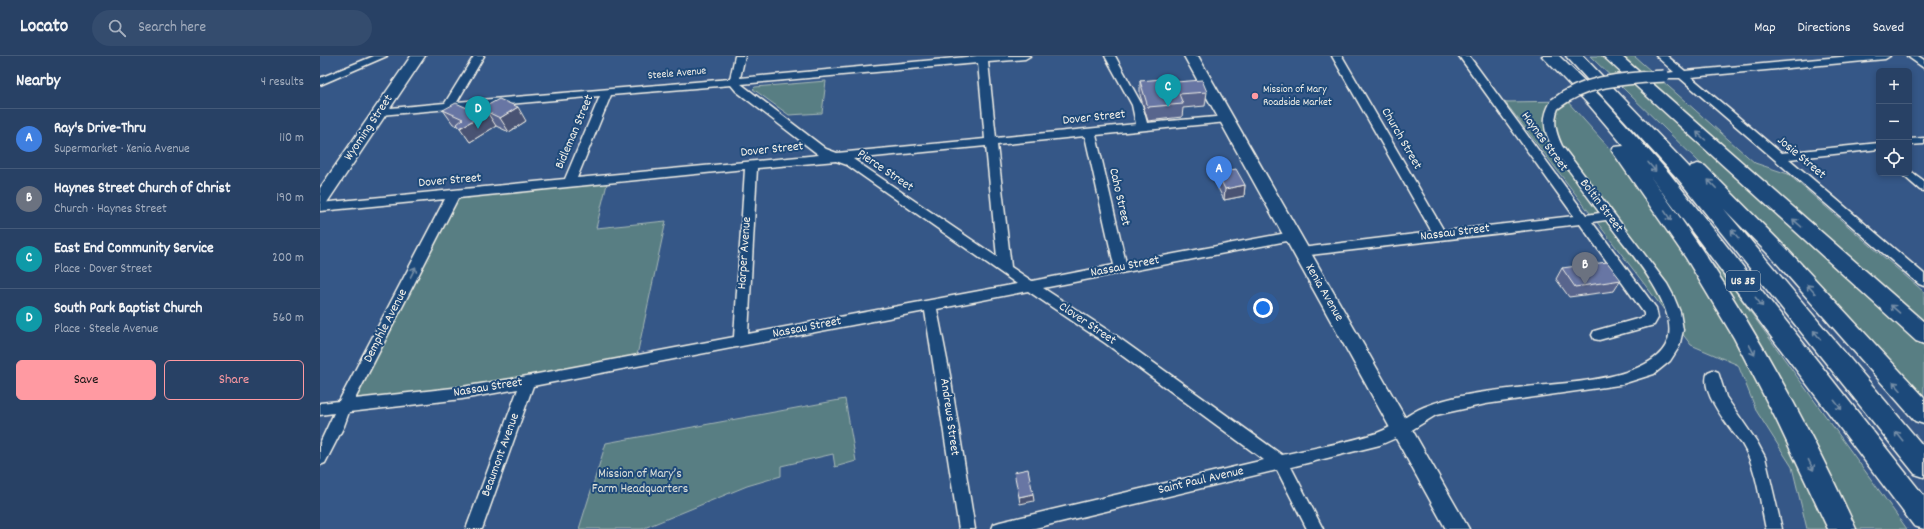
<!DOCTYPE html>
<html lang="en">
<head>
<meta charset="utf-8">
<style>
  :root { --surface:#284165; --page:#344c6e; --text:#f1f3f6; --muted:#a5afbf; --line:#445a79; --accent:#ff9aa2 }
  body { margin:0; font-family:Dekko,sans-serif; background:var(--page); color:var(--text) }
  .controls { position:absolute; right:12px; top:12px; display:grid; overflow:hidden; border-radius:6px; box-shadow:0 2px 6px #0003 }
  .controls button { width:36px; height:36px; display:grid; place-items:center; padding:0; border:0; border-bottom:1px solid var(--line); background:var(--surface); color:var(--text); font:20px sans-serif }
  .you { position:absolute; left:943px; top:252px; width:14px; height:14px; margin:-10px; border:3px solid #fff; border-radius:50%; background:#1a73e8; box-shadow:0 0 0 6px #1a73e833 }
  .badge { display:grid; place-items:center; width:26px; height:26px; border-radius:50%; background:var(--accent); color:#fff; font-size:13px; font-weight:700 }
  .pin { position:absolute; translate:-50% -33px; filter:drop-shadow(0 1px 2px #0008) }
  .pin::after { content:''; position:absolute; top:21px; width:14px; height:12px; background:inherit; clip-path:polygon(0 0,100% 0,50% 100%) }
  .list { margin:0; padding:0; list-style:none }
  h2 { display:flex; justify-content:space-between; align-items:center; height:52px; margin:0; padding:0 16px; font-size:17px }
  h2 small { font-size:13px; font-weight:400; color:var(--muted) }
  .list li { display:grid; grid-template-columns:26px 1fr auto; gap:12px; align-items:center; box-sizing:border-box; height:60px; padding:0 16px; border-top:1px solid var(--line) }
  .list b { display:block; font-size:15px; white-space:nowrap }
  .list p { margin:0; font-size:13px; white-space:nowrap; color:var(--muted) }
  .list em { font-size:13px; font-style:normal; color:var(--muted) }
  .actions { display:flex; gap:8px; padding:12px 16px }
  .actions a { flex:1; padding:9px 0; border:1px solid var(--accent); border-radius:6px; text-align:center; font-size:14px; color:var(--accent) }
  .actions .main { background:var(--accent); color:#111 }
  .icon { flex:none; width:22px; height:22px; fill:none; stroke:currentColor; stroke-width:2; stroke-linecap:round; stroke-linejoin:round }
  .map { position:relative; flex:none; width:1604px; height:473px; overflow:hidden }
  header { display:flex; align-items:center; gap:24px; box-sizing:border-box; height:56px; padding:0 20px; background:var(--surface); border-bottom:1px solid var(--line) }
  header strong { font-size:19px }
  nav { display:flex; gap:22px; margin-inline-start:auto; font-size:14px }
  .search { width:280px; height:36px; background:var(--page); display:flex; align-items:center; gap:10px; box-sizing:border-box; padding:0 14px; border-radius:22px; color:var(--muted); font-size:15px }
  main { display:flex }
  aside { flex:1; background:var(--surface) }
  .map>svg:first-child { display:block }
  .green { fill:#597e83; stroke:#a6b8b6 }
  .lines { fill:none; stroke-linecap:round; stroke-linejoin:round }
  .street-casing { stroke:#f4f1e8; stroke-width:3 }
  .secondary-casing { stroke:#f4f1e8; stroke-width:3 }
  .highway-casing { stroke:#f4f1e8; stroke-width:3 }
  .street { fill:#1f4a7a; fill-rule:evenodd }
  .secondary { fill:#1f4a7a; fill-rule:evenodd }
  .highway { fill:#1f4a7a; fill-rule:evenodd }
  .street-bridge-casing { stroke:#f4f1e8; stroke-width:14; stroke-linecap:butt }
  .street-bridge { stroke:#1f4a7a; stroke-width:11 }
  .wall { fill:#59658d; stroke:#f4f1e8 }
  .shaded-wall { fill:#485373; stroke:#f4f1e8 }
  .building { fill:#6776a4; stroke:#f4f1e8 }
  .oneway { stroke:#748da6 }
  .poi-dot { fill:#ff9aa2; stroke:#1f4a7a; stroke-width:1.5 }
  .labels { text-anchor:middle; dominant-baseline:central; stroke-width:4; stroke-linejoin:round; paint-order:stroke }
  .far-street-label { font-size:11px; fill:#f4f1e8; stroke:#1f4a7a }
  .far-poi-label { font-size:11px; fill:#f4f1e8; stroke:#1f4a7a; text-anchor:start }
  .shield { fill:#1f4a7a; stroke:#b4bfc7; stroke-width:1 }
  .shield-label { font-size:12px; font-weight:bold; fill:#f4f1e8 }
  .street-label { font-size:13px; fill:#f4f1e8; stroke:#1f4a7a }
  .park-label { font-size:13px; fill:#dde0d9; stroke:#1f4a7a }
</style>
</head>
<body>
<header>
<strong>Locato</strong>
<div class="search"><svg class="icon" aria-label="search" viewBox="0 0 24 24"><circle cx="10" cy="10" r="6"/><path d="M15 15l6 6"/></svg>Search here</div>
<nav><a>Map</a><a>Directions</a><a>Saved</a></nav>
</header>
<main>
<aside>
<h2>Nearby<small>4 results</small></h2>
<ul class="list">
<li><span class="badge" style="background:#3f7fe0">A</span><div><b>Ray's Drive-Thru</b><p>Supermarket · Xenia Avenue</p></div><em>110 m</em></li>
<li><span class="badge" style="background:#6b7280">B</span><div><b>Haynes Street Church of Christ</b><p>Church · Haynes Street</p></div><em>190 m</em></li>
<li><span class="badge" style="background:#0f9aa8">C</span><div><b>East End Community Service</b><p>Place · Dover Street</p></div><em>200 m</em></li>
<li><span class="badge" style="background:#0f9aa8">D</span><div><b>South Park Baptist Church</b><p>Place · Steele Avenue</p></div><em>560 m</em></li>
</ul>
<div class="actions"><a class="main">Save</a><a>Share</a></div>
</aside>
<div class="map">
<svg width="1604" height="473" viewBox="0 0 1604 473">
  <rect width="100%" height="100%" fill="#355787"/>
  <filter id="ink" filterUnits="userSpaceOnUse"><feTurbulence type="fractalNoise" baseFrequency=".025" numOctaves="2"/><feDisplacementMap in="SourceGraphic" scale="8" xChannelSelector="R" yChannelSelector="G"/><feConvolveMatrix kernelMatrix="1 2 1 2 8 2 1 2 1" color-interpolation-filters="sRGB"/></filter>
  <g filter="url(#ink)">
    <path class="green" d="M 1270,0 L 1314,0 L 1435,107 L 1468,118 L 1604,236 L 1604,364 L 1455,180 Z
      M 506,25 L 502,57 L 469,59 L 433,33 L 435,31 Z
      M 1247,45 L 1408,225 L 1587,473 L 1487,473 L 1472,411 L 1437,356 L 1418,309 L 1371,289 L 1185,46 Z
      M 288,124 L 276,172 L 346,165 L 316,304 L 24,350 L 133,139 Z
      M 525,343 L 536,405 L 515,411 L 513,398 L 461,410 L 461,420 L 427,430 L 322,473 L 259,473 L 286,387 Z"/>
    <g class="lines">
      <g class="street-casing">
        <path id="street" d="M 54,0 L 67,0 L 0,29 L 0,22 Z
          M 154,0 L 164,0 L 137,46 L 410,23 L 415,0 L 425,0 L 420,22 L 657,0 L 710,0 L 705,3 L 668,6 L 676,82 L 816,68 L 812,49 L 785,0 L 795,0 L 822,49 L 827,67 L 907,60 L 912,63 L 907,66 L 776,79 L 806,207 L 972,176 L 976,177 L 978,180 L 976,183 L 972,184 L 723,232 L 795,279 L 962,399 C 993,392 1026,387 1057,377 C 1076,370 1087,358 1104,351 C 1135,338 1172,335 1205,331 C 1241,327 1335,325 1348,284 C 1359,249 1306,192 1286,164 L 1272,166 L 1336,252 L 1338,262 L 1334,269 L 1279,284 L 1274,283 L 1272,279 L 1274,275 L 1324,261 L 1324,257 L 1260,168 L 981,200 L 977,199 L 975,196 L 977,193 L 981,192 L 1112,176 L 1012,0 L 1022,0 L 1124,175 L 1254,160 L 1139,0 L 1149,0 L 1266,159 L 1280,157 C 1270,144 1260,130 1251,117 C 1235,96 1214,72 1231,46 L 1239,46 L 1240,48 C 1232,63 1235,75 1242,90 L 1347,228 L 1353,239 L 1360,256 L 1363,274 L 1359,291 L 1350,305 L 1334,318 L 1299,329 L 1166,348 L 1116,359 L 1085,378 L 1060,389 L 971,411 L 1003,473 L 987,473 L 957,414 L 711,473 L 672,473 L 674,468 L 680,466 L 944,404 L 785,287 L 708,235 L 617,253 L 630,319 L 655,473 L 639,473 L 605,255 L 213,330 L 162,473 L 146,473 L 198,333 L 142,343 L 29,356 L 24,370 L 5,407 L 0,409 L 0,387 L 14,357 L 0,359 L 0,347 L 19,345 L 125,143 L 0,155 L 0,147 L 245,123 L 280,40 L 60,59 L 55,56 L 60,53 L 125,47 ZM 658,7 L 665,83 L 517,97 L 506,93 L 421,28 ZM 411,29 L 416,35 L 499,99 L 257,122 L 291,39 ZM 765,80 L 794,209 L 712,225 L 691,211 L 677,89 ZM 666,90 L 677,201 L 533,103 ZM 516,105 L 527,109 L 697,228 L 428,278 L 437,112 ZM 425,113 L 414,281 L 191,323 L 142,331 L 35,343 L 138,142 Z
          M 1336,0 L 1347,0 L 1365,15 L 1532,0 L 1570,0 L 1565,3 L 1371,21 L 1461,97 L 1559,87 L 1559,93 L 1469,103 L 1604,218 L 1604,230 L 1599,228 L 1360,22 L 1340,22 L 1339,20 L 1340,18 L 1354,16 Z
          M 1587,0 L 1598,0 L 1604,4 L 1604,12 Z
          M 1604,82 L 1604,88 L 1589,89 L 1589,83 Z
          M 1589,114 L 1604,125 L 1604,135 L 1600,134 L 1584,120 L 1582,117 L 1589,117 Z
          M 1393,314 L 1398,316 L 1406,341 L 1437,386 L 1445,401 L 1462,473 L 1446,473 C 1440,446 1437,412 1422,388 C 1411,373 1378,335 1388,316 Z"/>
      </g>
      <g class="secondary-casing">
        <path id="secondary" d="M 91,0 L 105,0 L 6,148 L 0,149 L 0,132 Z
          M 864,0 L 878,0 L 1149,473 L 1126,473 Z"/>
      </g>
      <g class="highway-casing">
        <path id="highway" d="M 1222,0 L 1239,0 L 1282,42 L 1349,117 L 1604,440 L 1604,473 L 1594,470 L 1330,120 C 1411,229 1480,349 1536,473 L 1508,473 L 1456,363 L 1414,282 L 1366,202 L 1292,95 L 1294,91 L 1304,90 L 1270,50 Z
          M 1246,0 L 1263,0 L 1370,112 L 1371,110 L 1378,108 L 1385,110 L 1468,194 L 1604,341 L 1604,368 L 1595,365 L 1454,204 L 1404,153 L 1604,391 L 1604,421 L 1595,418 L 1359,124 Z
          M 1283,0 L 1301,0 L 1604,266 L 1604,288 L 1596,285 Z"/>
      </g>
      <use href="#street" class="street"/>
      <use href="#secondary" class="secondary"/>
      <use href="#highway" class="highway"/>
      <g class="street-bridge-casing">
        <path id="street-bridge" d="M 1235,48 C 1267,23 1305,23 1344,20"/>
      </g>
      <use href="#street-bridge" class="street-bridge"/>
    </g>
    <path class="wall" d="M 820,25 L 843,27 L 887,36 L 885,50 L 863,52 L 862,61 L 828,65 L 820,39 Z
      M 161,53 L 206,65 L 189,76 L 176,70 L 150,86 L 140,71 L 133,68 L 123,54 L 154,55 Z
      M 897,117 L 925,129 L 924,140 L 904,144 L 896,128 Z
      M 1242,212 L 1301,224 L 1294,235 L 1249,241 L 1236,223 Z"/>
    <path class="shaded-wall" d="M 198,51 L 206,65 L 189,76 L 180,62 Z
      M 167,56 L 176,70 L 150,86 L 140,72 Z
      M 925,129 L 924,140 L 904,144 L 905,133 Z
      M 713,438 L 714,445 L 700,448 L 699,441 Z"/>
    <path class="building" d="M 842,23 L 843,27 L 882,24 L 887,36 L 859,38 L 863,48 L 828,51 L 820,25 Z
      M 179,43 L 198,51 L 180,62 L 161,53 Z
      M 136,47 L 154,55 L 157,52 L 167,56 L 140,72 L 137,68 L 143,63 L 123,54 Z
      M 916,113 L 925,129 L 905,133 L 897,117 Z
      M 1287,206 L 1301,224 L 1255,231 L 1242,212 Z
      M 708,413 L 713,438 L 699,441 L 694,416 Z"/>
    <defs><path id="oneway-shaft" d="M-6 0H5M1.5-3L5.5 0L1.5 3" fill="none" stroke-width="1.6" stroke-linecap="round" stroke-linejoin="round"/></defs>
    <g class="oneway">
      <use href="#oneway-shaft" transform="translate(1381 80) rotate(-138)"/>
      <use href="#oneway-shaft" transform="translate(1332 111) rotate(49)"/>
      <use href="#oneway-shaft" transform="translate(1392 128) rotate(-134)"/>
      <use href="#oneway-shaft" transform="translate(1348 160) rotate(56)"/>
      <use href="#oneway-shaft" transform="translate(1477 167) rotate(-139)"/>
      <use href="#oneway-shaft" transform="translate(1415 178) rotate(-130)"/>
      <use href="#oneway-shaft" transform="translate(93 216) rotate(-63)"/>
      <use href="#oneway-shaft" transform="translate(1491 233) rotate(-132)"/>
      <use href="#oneway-shaft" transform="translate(1439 246) rotate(52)"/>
      <use href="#oneway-shaft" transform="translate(1575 253) rotate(-139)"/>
      <use href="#oneway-shaft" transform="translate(1497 279) rotate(-129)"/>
      <use href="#oneway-shaft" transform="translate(1432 294) rotate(62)"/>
      <use href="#oneway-shaft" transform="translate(1577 330) rotate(-132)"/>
      <use href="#oneway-shaft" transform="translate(1518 349) rotate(52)"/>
      <use href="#oneway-shaft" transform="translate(1579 380) rotate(-129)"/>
      <use href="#oneway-shaft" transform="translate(1491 409) rotate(64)"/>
    </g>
  </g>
  <circle class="poi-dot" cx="935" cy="40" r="4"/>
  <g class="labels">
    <g class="far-street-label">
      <text transform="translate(357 18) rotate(-5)">Steele Avenue</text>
    </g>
    <g class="far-poi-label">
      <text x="943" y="34">Mission of Mary<tspan x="943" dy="13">Roadside Market</tspan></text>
    </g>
    <rect class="shield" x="1406" y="215" width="34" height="20" rx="3"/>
    <g class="shield-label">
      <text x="1423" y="225">US 35</text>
    </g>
    <g class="street-label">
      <text transform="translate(774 62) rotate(-6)">Dover Street</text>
      <text transform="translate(49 72) rotate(-56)">Wyoming Street</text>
      <text transform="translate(255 76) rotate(-67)">Bidleman Street</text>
      <text transform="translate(1081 83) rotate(60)">Church Street</text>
      <text transform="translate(1224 86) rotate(54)">Haynes Street</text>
      <text transform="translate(452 94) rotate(-6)">Dover Street</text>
      <text transform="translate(1481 102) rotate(40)">Josie Street</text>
      <text transform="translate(565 115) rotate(34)">Pierce Street</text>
      <text transform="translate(130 125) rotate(-5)">Dover Street</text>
      <text transform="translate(799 141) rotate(77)">Caho Street</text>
      <text transform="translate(1281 150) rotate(53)">Boltin Street</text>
      <text transform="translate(1135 177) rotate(-7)">Nassau Street</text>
      <text transform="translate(425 197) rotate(-86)">Harper Avenue</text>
      <text transform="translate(805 211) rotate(-11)">Nassau Street</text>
      <text transform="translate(1004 237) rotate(60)">Xenia Avenue</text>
      <text transform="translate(767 268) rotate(34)">Clover Street</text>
      <text transform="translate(66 270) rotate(-63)">Demphle Avenue</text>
      <text transform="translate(487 272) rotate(-11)">Nassau Street</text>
      <text transform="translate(168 332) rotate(-9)">Nassau Street</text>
      <text transform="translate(629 361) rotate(82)">Andrews Street</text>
      <text transform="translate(181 399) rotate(-70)">Beaumont Avenue</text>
      <text transform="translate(881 425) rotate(-13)">Saint Paul Avenue</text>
    </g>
    <g class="park-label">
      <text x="320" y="418">Mission of Mary’s<tspan x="320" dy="15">Farm Headquarters</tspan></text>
    </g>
  </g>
</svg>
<div class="controls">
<button>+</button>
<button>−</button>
<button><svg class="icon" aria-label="locate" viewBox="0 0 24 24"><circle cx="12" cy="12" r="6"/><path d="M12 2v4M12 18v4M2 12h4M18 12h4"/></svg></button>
</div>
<div class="you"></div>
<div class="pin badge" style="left:899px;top:133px;background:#3f7fe0">A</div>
<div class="pin badge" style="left:1265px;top:229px;background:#6b7280">B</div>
<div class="pin badge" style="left:848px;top:51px;background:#0f9aa8">C</div>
<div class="pin badge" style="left:158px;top:73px;background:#0f9aa8">D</div>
</div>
</main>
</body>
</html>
